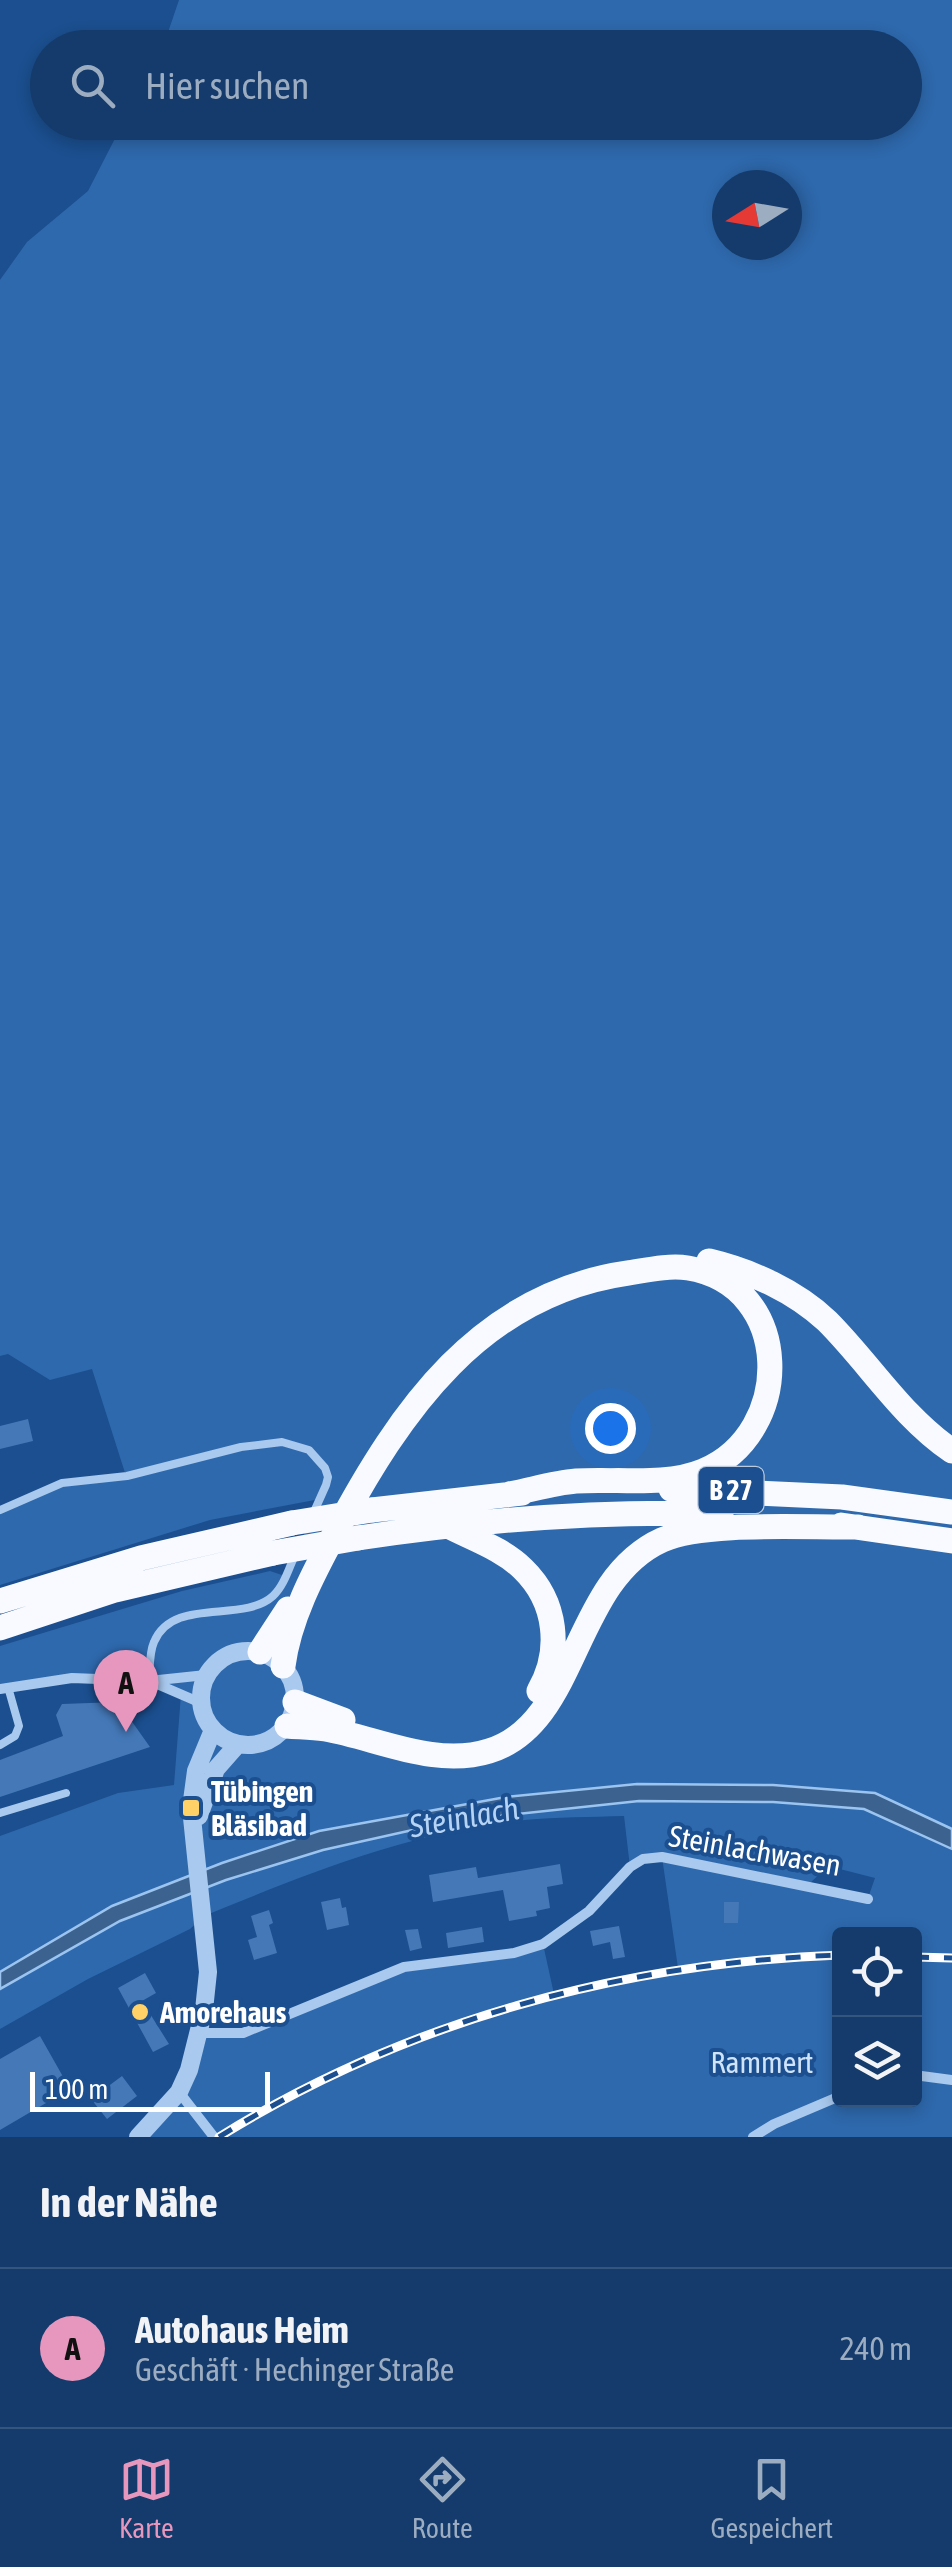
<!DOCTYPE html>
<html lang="de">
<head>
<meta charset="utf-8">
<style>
  :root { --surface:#143b6b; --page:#1d4271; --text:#f1f3f6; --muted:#9dadc1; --line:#33557e; --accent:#e797bd }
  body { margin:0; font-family:"Asap Condensed",sans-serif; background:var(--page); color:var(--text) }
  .controls { position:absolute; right:30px; bottom:30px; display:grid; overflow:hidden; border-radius:10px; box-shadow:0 5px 15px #0003 }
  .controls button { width:90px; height:90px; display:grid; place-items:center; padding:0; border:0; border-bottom:2px solid var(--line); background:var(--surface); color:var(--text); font:50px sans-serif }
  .compass { position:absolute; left:712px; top:170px; width:90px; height:90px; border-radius:50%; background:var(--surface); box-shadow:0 5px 15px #0003; rotate:259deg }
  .scale { position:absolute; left:30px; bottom:25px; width:240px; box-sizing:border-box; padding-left:10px; border:5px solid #fff; border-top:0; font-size:28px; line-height:35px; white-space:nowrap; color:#fff; -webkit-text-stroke:8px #1b4f8f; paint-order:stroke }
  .you { position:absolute; left:610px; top:1428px; width:35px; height:35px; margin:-25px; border:8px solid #fff; border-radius:50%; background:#1a73e8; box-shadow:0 0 0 15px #1a73e833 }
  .badge { display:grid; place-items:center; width:65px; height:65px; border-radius:50%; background:var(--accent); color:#111; font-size:32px; font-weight:700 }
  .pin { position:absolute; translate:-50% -82px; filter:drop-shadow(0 2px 5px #0008) }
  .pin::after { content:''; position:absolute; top:52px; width:35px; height:30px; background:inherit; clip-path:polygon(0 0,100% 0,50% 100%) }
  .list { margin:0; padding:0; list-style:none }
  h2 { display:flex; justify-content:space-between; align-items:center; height:130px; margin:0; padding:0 40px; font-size:42px }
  h2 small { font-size:32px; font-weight:400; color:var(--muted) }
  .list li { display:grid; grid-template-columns:65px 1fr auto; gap:30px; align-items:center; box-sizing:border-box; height:160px; padding:0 40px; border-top:2px solid var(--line) }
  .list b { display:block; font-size:38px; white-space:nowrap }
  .list p { margin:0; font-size:32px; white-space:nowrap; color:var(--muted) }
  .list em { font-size:32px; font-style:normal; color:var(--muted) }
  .icon { flex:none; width:55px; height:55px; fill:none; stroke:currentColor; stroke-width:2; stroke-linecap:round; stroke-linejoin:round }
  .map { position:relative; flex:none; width:952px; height:2137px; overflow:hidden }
  .search { position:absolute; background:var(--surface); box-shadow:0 5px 15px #0003; left:30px; right:30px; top:30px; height:110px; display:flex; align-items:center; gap:25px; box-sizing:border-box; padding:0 35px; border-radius:55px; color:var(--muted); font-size:38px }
  .sheet { height:290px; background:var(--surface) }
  nav { display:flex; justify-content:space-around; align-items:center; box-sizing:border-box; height:140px; border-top:2px solid var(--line); background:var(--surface); font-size:28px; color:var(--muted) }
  nav a { display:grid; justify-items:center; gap:5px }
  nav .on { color:var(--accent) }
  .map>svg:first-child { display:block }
  .green { fill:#2e69ad; fill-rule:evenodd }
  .water { fill:#3c6290; stroke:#9cc4f0; stroke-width:2.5 }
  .building { fill:#4478b7 }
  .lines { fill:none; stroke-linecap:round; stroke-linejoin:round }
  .service { stroke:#a9c9ee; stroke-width:8 }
  .minor { stroke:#a9c9ee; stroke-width:10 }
  .tertiary { stroke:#a9c9ee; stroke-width:18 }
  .trunk { stroke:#f8faff; stroke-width:25 }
  .rail-casing { stroke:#fff; stroke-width:9 }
  .rail { stroke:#1b4f8f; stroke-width:5; stroke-dasharray:15; stroke-linecap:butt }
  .trunk-bridge { stroke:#f8faff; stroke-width:25 }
  .poi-dot { fill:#ffd166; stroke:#1b4f8f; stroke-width:4 }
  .labels { text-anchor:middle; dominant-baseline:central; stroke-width:8; stroke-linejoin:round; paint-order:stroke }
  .shield { fill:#1b4f8f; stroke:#bbcadd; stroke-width:2.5 }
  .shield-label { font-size:28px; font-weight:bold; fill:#fff }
  .poi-label { font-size:30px; font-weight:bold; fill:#fff; stroke:#1b4f8f; text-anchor:start }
  .street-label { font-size:30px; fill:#fff; stroke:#1b4f8f }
  .park-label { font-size:30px; fill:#cfe3fa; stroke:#1b4f8f }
  .water-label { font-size:32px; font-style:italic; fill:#b5d3f5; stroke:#1b4f8f }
</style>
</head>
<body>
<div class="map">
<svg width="952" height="2137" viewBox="0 0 952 2137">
  <rect width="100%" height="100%" fill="#1b4f8f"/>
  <path class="green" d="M 179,0 L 952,0 L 952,2137 L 138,2137 L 159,2115 L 199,2033 L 243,2033 L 404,1967 L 543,1944 L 554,1994 L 678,1968 L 662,1857 L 630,1867 L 624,1816 C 591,1817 557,1817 525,1820 C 415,1830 304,1875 204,1916 L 190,1929 L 88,1979 L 0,2029 L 0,1836 L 118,1793 L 174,1785 L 181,1694 C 119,1669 64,1679 0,1689 L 0,1646 L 182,1591 L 270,1571 L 285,1576 L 320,1499 L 210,1520 L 0,1585 L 0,1510 L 50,1486 L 126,1476 L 92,1369 L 50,1380 L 8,1354 L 0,1356 L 0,280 L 27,242 L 88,191 L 123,123 L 904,122 L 904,48 L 163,47 ZM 727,185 L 787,185 L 787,245 L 727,245 ZM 828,1866 L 875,1878 L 868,1898 L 808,1885 ZM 840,1934 L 914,1934 L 914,2100 L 840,2100 Z"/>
  <path class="water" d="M 637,1784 L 773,1785 L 875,1793 L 952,1829 L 952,1849 L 864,1809 L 773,1802 L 639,1801 L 507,1815 L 426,1827 L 323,1850 L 226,1880 L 120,1921 L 0,1989 L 0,1972 L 112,1906 L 222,1863 L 319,1831 L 506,1797 Z"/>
  <path class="building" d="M 28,1419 L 33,1441 L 0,1449 L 0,1426 Z
    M 118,1702 L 150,1747 L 0,1797 L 0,1760 L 63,1736 L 56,1715 L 62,1704 Z
    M 560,1864 L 563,1884 L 547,1887 L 550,1908 L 536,1911 L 537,1916 L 509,1921 L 503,1890 L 433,1902 L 429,1875 L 476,1867 L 478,1878 Z
    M 340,1898 L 342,1908 L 346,1907 L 349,1925 L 327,1930 L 321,1902 Z
    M 724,1902 L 739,1902 L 738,1923 L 724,1923 Z
    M 269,1910 L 273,1923 L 269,1925 L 277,1953 L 254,1960 L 248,1940 L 257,1937 L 251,1916 Z
    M 619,1926 L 625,1957 L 613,1959 L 610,1942 L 593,1946 L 590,1931 Z
    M 482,1927 L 484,1942 L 448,1948 L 446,1933 Z
    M 418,1929 L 422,1948 L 410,1951 L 405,1930 Z
    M 145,1973 L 156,1993 L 142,2001 L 169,2044 L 153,2052 L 118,1988 Z
    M 40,2036 L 70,2089 L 0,2130 L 0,2059 Z
    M 122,2076 L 137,2096 L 107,2119 L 91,2099 Z"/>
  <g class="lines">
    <path class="service" d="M 0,1510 L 62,1483 L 127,1476 L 241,1447 L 282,1442 L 309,1450 L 325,1468 L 328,1477 L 326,1485 L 313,1514
      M 149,1681 C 150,1668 149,1653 154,1642 C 173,1596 242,1624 273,1596 C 284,1586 289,1568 295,1555
      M 0,1745 L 15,1736 L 19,1726 L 8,1687
      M 0,1813 L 66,1793"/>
    <path class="minor" d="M 150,1681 L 201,1703
      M 0,1689 L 72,1678 L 149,1681 L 206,1675
      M 199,2033 L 243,2033 L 404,1967 L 514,1953 L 543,1944 L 589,1911 L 630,1867 L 643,1859 L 662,1857 L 868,1899
      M 914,2075 L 952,2080
      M 179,2092 L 214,2137
      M 753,2137 L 774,2124 L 840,2096"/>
    <path class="tertiary" d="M201 1698a47 47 0 1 1 94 0a47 47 0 1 1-94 0Z
      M 199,1816 L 216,1769 L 238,1744
      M 138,2137 L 179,2092 L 189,2070 L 204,2010 L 208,1972 L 191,1808 L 196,1771 L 213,1730"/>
    <path class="trunk" d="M 709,1261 C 751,1271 795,1291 827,1321 C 870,1364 901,1416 952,1451
      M 671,1489 L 842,1497 L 952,1512
      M 372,1510 L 522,1493
      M 841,1525 L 952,1541
      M 448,1526 C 473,1539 503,1549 523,1569 C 557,1602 562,1651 539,1691
      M 358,1538 C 478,1520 600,1510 721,1514
      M 0,1601 L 141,1558 L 292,1523
      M 0,1628 L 115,1590 L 273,1553
      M 260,1652 L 288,1609
      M 283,1666 C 289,1619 313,1574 335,1533 C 400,1411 480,1294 628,1273 C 647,1270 669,1265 688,1268 C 794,1285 795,1433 703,1471 C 664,1487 617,1478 576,1481 C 553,1483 531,1490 509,1494
      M 295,1702 L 343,1720
      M 287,1726 C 299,1727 312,1727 325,1729 C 377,1738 435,1768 489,1751 C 579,1724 571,1581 662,1540 C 704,1521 807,1528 858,1527"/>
    <g class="rail-casing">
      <path id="rail" d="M 914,1957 L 952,1958
        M 219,2137 C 406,2021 620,1963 840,1955"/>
    </g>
    <use href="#rail" class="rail"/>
    <path class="trunk-bridge" d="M 292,1523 L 372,1510
      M 273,1553 L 358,1538"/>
  </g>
  <g class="poi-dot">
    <rect x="181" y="1798" width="20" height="20" rx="5"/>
    <circle cx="140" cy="2012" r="10"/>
  </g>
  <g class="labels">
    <rect class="shield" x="698.5" y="1467" width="65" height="46" rx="8"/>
    <g class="shield-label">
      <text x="731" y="1490">B 27</text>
    </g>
    <g class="poi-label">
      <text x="211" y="1791">Tübingen<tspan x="211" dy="34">Bläsibad</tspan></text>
      <text x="160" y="2012">Amorehaus</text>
    </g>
    <g class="street-label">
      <text transform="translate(755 1850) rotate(10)">Steinlachwasen</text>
    </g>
    <g class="park-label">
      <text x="762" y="2062">Rammert</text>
    </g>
    <g class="water-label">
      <text transform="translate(464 1817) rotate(-10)">Steinlach</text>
    </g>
  </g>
</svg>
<div class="controls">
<button><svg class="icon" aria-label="locate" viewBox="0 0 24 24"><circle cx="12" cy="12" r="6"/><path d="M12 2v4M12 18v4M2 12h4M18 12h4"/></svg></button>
<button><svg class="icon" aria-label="layers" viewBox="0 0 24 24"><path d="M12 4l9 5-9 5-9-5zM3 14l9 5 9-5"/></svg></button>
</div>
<svg class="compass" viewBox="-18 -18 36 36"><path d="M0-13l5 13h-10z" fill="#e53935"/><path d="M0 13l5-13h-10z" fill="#9dadc1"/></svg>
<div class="scale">100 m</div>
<div class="you"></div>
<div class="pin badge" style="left:126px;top:1732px">A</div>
<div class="search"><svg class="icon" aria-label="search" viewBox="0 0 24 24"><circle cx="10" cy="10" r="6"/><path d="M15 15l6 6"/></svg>Hier suchen</div>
</div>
<section class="sheet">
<h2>In der Nähe<small></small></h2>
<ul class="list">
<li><span class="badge">A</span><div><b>Autohaus Heim</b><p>Geschäft · Hechinger Straße</p></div><em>240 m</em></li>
</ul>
</section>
<nav>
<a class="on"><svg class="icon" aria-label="map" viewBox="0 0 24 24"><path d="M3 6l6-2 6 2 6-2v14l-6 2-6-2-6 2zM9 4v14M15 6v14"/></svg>Karte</a>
<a><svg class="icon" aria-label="directions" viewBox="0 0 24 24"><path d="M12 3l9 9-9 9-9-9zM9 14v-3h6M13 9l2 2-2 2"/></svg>Route</a>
<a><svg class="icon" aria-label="saved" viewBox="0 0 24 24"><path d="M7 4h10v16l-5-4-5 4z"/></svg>Gespeichert</a>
</nav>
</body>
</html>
